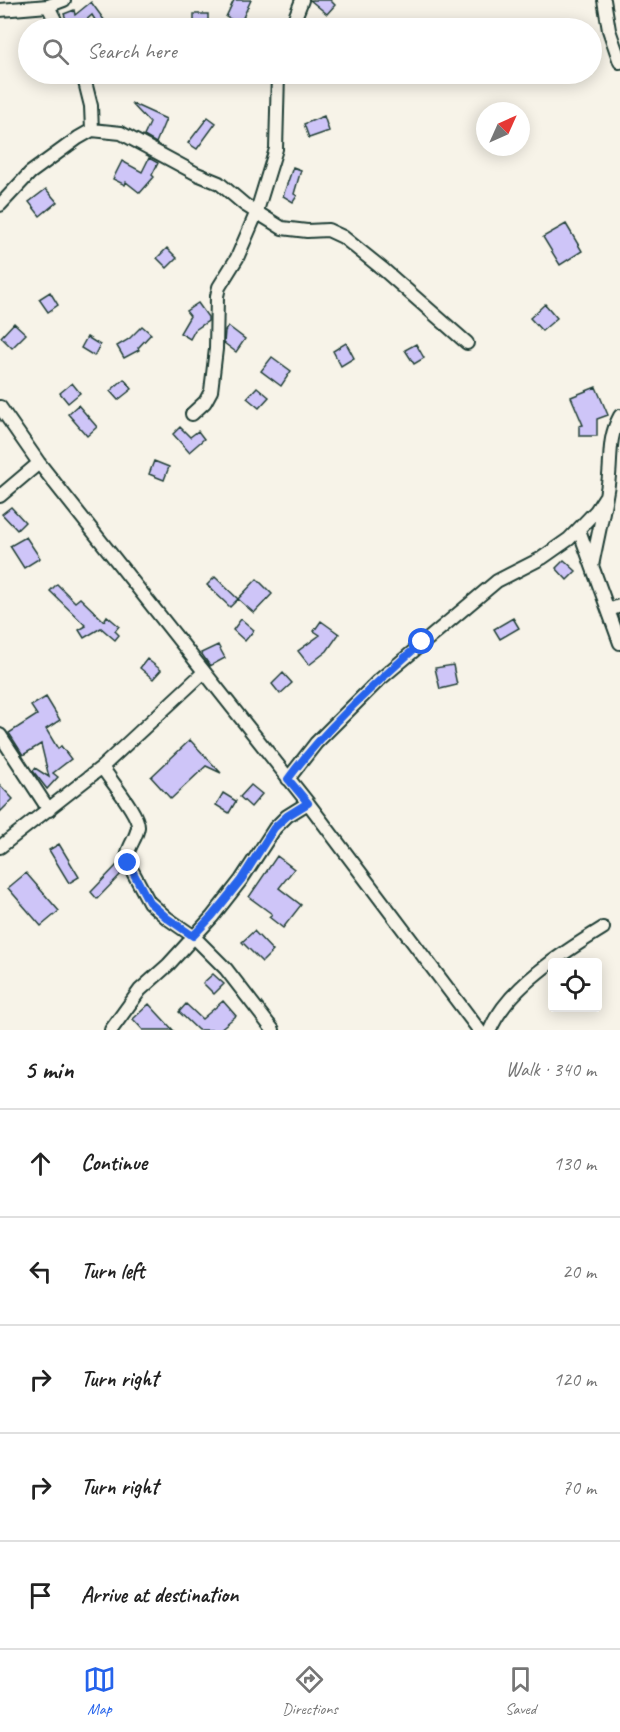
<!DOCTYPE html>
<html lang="en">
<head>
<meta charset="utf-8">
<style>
  :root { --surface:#fff; --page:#f6f6f6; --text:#222; --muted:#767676; --line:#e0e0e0; --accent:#2563eb }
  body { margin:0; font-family:Caveat,sans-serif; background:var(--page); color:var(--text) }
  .controls { position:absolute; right:18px; bottom:18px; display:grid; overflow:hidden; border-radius:6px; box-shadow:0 3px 15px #0003 }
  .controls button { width:54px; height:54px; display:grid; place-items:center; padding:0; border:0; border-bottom:2px solid var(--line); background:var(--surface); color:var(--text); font:30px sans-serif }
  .compass { position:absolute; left:476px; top:102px; width:54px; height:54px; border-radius:50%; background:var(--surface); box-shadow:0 3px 15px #0003; rotate:45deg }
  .stop { position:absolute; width:18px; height:18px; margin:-14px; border:4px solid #2563eb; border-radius:50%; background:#fff }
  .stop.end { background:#2563eb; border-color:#fff; box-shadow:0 2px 6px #0008 }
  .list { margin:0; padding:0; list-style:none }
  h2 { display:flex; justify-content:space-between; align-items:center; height:78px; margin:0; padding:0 24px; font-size:26px }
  h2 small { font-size:20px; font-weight:400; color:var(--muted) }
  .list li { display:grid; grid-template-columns:39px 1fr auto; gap:18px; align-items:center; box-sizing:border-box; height:108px; padding:0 24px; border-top:2px solid var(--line) }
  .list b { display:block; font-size:22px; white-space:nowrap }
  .list em { font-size:20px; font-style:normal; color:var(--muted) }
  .icon { flex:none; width:33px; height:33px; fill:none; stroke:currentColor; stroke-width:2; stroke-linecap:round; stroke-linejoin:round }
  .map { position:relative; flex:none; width:620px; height:1030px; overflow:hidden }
  .search { position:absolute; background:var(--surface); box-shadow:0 3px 15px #0003; left:18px; right:18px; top:18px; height:66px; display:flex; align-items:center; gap:15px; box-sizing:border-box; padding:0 21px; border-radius:33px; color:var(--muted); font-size:22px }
  .sheet { height:618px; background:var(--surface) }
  nav { display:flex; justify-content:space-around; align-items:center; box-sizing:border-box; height:84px; border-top:2px solid var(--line); background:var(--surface); font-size:16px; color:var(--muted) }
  nav a { display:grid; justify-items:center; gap:3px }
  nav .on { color:var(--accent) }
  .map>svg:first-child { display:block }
  .building { fill:#cec5f8; stroke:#1f3d34; stroke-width:1.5 }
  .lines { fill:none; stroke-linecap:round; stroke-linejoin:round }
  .minor-casing { stroke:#1f3d34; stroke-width:16 }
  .minor { stroke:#f7f3e8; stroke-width:12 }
  .route { stroke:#2563eb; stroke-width:8 }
</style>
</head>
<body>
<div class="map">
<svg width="620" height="1030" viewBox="0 0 620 1030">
  <rect width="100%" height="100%" fill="#f7f3e8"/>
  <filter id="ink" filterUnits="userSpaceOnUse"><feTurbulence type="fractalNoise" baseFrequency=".0167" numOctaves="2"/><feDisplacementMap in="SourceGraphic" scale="12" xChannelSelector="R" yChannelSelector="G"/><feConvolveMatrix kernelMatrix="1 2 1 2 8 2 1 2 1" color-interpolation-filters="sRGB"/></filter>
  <g filter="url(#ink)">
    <path class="building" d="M 234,0 L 251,0 L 240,24 L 226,17 Z
      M 310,0 L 330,0 L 335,5 L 327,14 Z
      M 91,2 L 110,28 L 100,28 L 92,15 L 85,21 L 69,27 L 64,14 L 74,10 L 75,15 Z
      M 194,14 L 208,14 L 208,28 L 194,28 Z
      M 131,103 L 166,119 L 156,143 L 144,136 L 150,123 Z
      M 324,116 L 329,131 L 309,138 L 304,124 Z
      M 208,117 L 216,123 L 197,149 L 188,143 Z
      M 149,158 L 158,163 L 152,175 L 154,177 L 140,193 L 126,182 L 125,185 L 113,179 L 122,161 L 142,172 Z
      M 293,167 L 301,170 L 294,194 L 297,196 L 293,202 L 283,196 Z
      M 46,189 L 57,202 L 40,216 L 29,202 Z
      M 566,224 L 582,251 L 560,265 L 543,237 Z
      M 167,248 L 177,258 L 167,268 L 157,258 Z
      M 50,292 L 58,305 L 48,312 L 39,299 Z
      M 198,303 L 208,317 L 208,321 L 195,330 L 190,339 L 180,333 L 190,316 L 186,311 Z
      M 545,304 L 557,318 L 542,331 L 530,318 Z
      M 14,323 L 26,334 L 12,348 L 1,337 Z
      M 142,326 L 151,334 L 138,348 L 139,350 L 124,358 L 117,346 L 129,339 Z
      M 228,326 L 245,339 L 236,352 L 224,343 L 225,331 Z
      M 87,337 L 100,345 L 94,356 L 81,348 Z
      M 346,343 L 354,358 L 341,366 L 333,351 Z
      M 416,344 L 424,358 L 414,364 L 405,350 Z
      M 272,357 L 291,371 L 281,386 L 261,371 Z
      M 124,379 L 132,389 L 118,400 L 110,391 Z
      M 72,383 L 80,393 L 68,403 L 60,393 Z
      M 257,387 L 269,397 L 259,408 L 247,398 Z
      M 596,387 L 608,415 L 597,419 L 597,436 L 579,436 L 579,426 L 583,425 L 571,397 Z
      M 78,405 L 97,427 L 87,436 L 68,414 Z
      M 180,427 L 190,437 L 198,431 L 204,439 L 189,452 L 173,434 Z
      M 154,461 L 169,467 L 164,480 L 149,474 Z
      M 11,507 L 25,522 L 17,530 L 2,514 Z
      M 26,537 L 40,558 L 24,568 L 10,546 Z
      M 564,560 L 576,571 L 567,580 L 556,568 Z
      M 215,577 L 238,599 L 230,607 L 207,585 Z
      M 257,579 L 272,594 L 254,613 L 238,599 Z
      M 57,584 L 75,602 L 80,598 L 104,621 L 107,616 L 119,626 L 115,631 L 119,635 L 115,640 L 101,628 L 84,638 L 79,630 L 86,626 L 50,591 Z
      M 513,618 L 519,628 L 500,639 L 494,629 Z
      M 241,619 L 254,630 L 245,641 L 233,630 Z
      M 321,621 L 339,634 L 327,651 L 309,665 L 298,651 L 320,635 L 314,631 Z
      M 218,645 L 225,658 L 210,666 L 201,653 Z
      M 147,659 L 161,670 L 153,679 L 140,668 Z
      M 453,665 L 457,685 L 440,689 L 435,668 Z
      M 283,673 L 292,683 L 280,694 L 272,684 Z
      M 46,697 L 60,720 L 46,729 L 58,749 L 61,746 L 71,759 L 53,773 L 58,777 L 47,789 L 33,771 L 35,768 L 49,777 L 41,744 L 23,755 L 9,733 L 37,715 L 31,706 Z
      M 190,740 L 221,773 L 206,766 L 171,799 L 151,777 Z
      M 0,785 L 13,799 L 0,812 Z
      M 251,785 L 262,794 L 251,807 L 240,797 Z
      M 223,793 L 236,801 L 229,813 L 216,805 Z
      M 59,844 L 79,877 L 69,883 L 49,850 Z
      M 277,856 L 294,869 L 279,888 L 301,905 L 283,928 L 269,917 L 272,914 L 249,897 Z
      M 118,864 L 123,872 L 97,899 L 91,892 Z
      M 26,873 L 59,911 L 41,926 L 8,888 Z
      M 254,931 L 273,951 L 262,962 L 242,942 Z
      M 213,974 L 224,984 L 214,994 L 203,983 Z
      M 223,1001 L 236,1016 L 219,1030 L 198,1030 L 179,1012 L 186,1004 L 202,1019 Z
      M 149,1004 L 173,1030 L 143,1030 L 133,1019 Z"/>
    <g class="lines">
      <g class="minor-casing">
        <path id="minor" d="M 604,0 L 609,30 L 620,62
          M 48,6 L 59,28
          M 0,10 L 48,6 L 64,0
          M 291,28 L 302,0
          M 83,74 L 91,106 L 92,130
          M 0,205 L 30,173 L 78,138 L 92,130 L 121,133 L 197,174 L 219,183 L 245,205 L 282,228 L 307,231 L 328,230 L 343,237 L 384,270 L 467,343
          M 0,407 L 39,463 L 308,803 L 479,1030
          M 192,414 L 205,402 L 211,391 L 216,349 L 217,296 L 219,287 L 237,258 L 256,214 L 276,149 L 278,74
          M 0,496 L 39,463
          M 579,530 L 620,643
          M 592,566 C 597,539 604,511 608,484 C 612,459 607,440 620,416
          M 609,610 L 620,606
          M 0,735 L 49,810
          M 102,767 C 110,780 139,814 138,827 C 136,841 125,848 128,863 L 149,902 L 167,918 L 193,936 L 226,969 L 273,1030
          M 288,779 L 316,743 L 378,681 L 497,581 L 542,558 L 569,539 L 596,511 L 605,497
          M 0,847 L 102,767 L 203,673
          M 111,1030 L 140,990 L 168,965 L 212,917 L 241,880 L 275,828 L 287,816 L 308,803
          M 490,1030 C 508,987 564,952 603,928"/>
      </g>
      <use href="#minor" class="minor"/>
    </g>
  </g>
  <g class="lines" filter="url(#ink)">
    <path class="route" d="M 128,863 L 149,902 L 167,918 L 193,936 L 212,916 L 241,880 L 274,828 L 287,816 L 308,803 L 288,779 C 326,727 374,685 422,642"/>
  </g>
</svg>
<div class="controls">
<button><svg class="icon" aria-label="locate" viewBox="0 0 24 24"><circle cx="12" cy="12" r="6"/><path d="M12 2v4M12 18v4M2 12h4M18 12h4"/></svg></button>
</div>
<svg class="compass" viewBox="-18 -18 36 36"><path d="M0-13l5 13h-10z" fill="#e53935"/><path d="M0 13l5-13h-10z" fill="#767676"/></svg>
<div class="stop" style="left:422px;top:642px"></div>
<div class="stop end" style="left:128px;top:863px"></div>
<div class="search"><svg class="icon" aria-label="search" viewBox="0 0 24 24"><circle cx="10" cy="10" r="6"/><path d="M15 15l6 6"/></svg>Search here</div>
</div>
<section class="sheet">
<h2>5 min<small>Walk · 340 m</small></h2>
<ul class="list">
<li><svg class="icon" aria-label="ahead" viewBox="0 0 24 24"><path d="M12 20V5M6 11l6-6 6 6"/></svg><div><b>Continue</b></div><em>130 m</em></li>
<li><svg class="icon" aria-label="left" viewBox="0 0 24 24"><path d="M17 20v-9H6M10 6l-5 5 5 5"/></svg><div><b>Turn left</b></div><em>20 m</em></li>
<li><svg class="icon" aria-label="right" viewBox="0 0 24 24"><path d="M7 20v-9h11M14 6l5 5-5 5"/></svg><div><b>Turn right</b></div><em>120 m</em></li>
<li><svg class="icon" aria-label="right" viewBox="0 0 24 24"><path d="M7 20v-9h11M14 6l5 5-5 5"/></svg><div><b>Turn right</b></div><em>70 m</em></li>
<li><svg class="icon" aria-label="arrive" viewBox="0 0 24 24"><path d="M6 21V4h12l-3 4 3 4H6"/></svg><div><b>Arrive at destination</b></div></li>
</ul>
</section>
<nav>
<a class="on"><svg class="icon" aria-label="map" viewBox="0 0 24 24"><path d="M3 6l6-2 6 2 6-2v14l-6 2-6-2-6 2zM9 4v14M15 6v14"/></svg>Map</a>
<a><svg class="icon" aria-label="directions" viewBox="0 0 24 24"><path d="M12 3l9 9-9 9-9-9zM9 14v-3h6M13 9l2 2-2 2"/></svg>Directions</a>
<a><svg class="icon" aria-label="saved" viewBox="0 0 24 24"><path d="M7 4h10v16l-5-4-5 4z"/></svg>Saved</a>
</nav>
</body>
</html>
